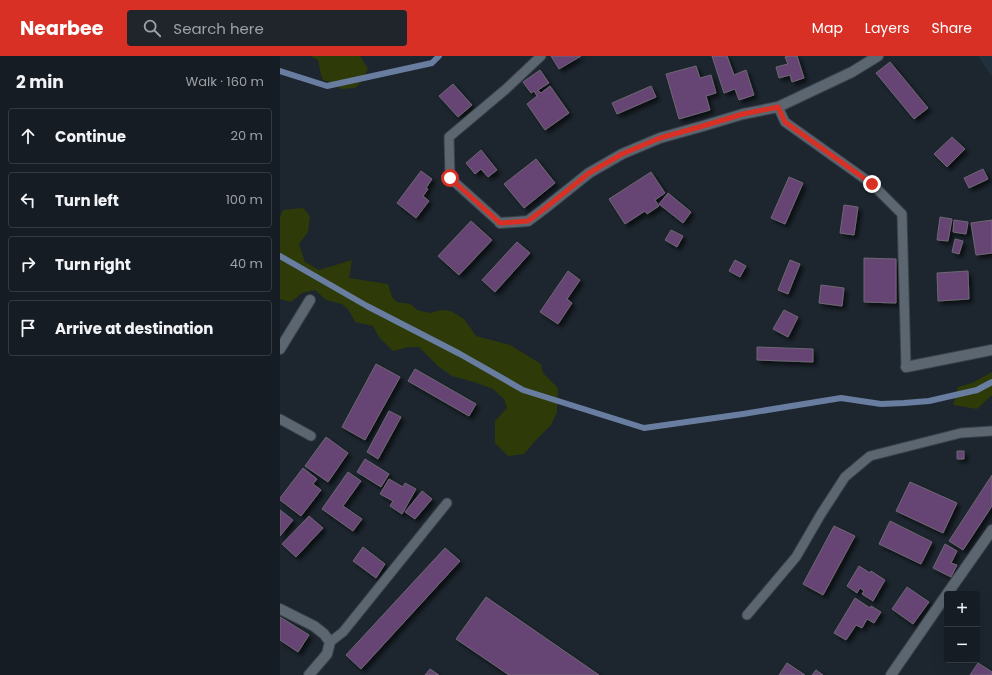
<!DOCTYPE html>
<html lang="en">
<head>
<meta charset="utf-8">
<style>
  :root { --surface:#161c23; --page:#1f252b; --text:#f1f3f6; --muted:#9ea1a6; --line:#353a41; --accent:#d93025 }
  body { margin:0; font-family:Poppins,sans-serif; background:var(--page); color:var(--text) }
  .controls { position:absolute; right:12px; bottom:12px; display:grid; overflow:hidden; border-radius:4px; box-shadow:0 4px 16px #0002 }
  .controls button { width:36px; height:36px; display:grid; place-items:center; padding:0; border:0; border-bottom:1px solid var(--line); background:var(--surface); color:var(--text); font:20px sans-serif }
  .stop { position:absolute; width:12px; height:12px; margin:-9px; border:3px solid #d93025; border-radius:50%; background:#fff }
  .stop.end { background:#d93025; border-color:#fff; box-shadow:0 1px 4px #0008 }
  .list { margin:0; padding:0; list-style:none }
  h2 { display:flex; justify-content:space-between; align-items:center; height:52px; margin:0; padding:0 16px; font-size:17px }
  h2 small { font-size:13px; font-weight:400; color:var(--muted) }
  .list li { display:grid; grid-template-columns:26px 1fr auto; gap:12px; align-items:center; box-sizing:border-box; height:56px; margin:0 8px 8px; padding:0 8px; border:1px solid var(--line); border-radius:4px }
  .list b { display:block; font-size:15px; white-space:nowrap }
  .list em { font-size:13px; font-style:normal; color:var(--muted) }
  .icon { flex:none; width:22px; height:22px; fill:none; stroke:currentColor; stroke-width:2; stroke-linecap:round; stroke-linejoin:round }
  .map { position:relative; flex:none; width:712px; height:619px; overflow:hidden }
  header { display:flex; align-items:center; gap:24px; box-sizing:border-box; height:56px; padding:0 20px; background:var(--accent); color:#fff }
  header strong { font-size:19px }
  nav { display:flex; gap:22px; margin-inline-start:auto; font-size:14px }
  .search { width:280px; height:36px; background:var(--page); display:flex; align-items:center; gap:10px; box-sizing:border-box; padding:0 14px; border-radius:4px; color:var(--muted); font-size:15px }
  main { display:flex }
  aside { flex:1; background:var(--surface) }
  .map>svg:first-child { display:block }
  .built { fill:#21303d }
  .green { fill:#2e3a08 }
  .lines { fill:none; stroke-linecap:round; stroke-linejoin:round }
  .stream { stroke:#687da0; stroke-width:6 }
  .building { fill:#664574; stroke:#6f6773; filter:url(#shadow) }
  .service-casing { stroke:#3b424a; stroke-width:11 }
  .minor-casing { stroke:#3b424a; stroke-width:12 }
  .service { stroke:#5b6670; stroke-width:9 }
  .minor { stroke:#5b6670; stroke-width:10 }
  .route { stroke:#d93025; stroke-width:5 }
</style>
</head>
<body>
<header>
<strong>Nearbee</strong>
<div class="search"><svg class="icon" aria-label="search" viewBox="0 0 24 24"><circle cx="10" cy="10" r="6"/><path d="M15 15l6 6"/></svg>Search here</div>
<nav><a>Map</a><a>Layers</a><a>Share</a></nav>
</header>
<main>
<aside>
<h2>2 min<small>Walk · 160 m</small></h2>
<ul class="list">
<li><svg class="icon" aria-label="ahead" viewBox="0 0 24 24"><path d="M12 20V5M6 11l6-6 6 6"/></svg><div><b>Continue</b></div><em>20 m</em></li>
<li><svg class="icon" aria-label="left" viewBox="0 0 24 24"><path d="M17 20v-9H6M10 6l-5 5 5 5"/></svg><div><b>Turn left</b></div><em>100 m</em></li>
<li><svg class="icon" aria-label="right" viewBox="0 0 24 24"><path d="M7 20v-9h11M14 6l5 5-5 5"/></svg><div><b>Turn right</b></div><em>40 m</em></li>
<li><svg class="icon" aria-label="arrive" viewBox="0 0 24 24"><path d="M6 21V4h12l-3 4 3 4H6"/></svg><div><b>Arrive at destination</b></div></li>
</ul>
</aside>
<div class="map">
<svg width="712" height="619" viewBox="0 0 712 619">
  <defs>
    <filter id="shadow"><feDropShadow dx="3.5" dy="3.5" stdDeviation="2" flood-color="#0009"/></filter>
  </defs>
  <rect width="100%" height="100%" fill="#1d262f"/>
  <path class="built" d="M 698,0 L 712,0 L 712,21 Z"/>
  <path class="green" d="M 30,0 L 80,0 L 88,13 L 81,26 L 75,32 L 61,33 L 50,26 L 43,24 C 40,18 40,11 38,4 Z
    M 23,152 L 30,160 L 28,176 L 19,188 L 25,206 L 39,214 L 72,204 L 69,222 L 108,228 L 112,241 L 117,246 L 130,248 L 137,254 L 150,257 L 161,254 L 171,255 L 184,263 L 196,280 L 230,289 L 261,308 L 263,317 L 278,332 L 277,356 L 271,369 L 256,384 L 244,398 L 228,400 L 215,387 L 215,365 L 227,352 L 224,343 L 213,333 L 194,326 L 172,320 L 158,310 L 139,291 L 129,291 L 113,295 L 99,281 L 93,270 L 75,266 L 68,253 L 62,248 L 46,244 L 35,234 L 22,237 L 11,246 L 0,243 L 0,161 L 3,154 Z
    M 712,316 L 712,339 L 697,353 L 673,349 L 678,331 L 692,327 Z"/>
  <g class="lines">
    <path class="stream" d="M 0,15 L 47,30 L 152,7 L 159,0
      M 0,200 L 87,250 L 180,298 L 243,334 L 364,372 L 463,358 L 561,342 L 601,348 L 624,347 L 649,345 L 697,334 L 712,326"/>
  </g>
  <path class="building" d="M 271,0 L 301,0 L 279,13 Z
    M 432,0 L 447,0 L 454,19 L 466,14 L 474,39 L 459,44 L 455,33 L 444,37 Z
    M 508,0 L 517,0 L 524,22 L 512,26 L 510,19 L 499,22 L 496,11 L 508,8 L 505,1 Z
    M 610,6 L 648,52 L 634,63 L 596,17 Z
    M 416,10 L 420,22 L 431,19 L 436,37 L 426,40 L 430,54 L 399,63 L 386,18 Z
    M 260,14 L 269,27 L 258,34 L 261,37 L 270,30 L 289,57 L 265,74 L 247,48 L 257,40 L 254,35 L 251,37 L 243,26 Z
    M 173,28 L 192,49 L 178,61 L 159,40 Z
    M 371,30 L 376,41 L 337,58 L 332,47 Z
    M 672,81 L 685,93 L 667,111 L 654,98 Z
    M 201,94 L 217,114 L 208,121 L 201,113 L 195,118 L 186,107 Z
    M 256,103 L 275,127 L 244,152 L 224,128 Z
    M 703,113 L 708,123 L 689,132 L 684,122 Z
    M 141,115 L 152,123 L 146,132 L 148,133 L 143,140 L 149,145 L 136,162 L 117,147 Z
    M 371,116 L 385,137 L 375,144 L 379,150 L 367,158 L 365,155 L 345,168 L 329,143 Z
    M 509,121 L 523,127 L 505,168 L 491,162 Z
    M 388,137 L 411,156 L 403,167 L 379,148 Z
    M 564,149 L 578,151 L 574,179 L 560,177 Z
    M 660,161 L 672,163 L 668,185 L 657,184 Z
    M 674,164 L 688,166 L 686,178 L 673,176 Z
    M 712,164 L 712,197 L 696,199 L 691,167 Z
    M 191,165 L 212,184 L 179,219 L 158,200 Z
    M 391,174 L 403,180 L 397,191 L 385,184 Z
    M 675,183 L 683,185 L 679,198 L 672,196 Z
    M 237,186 L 250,197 L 215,236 L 202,224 Z
    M 584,202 L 616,203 L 616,247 L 584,246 Z
    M 455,204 L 466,210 L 460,221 L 449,215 Z
    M 510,204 L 520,208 L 508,238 L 498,234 Z
    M 288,215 L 300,224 L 287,243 L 292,247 L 278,268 L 260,256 Z
    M 688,215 L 689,243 L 658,245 L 657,217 Z
    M 541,229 L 564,232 L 562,250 L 539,247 Z
    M 504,254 L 518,261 L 508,281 L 493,273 Z
    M 477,291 L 533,293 L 533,306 L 477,304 Z
    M 96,308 L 120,321 L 85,384 L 62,371 Z
    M 135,313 L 196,348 L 189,360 L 128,325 Z
    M 109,355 L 121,361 L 98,403 L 87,396 Z
    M 46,381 L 68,397 L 48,426 L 25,410 Z
    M 677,395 L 684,395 L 684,403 L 677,403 Z
    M 85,403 L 109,418 L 101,431 L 77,416 Z
    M 23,412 L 37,423 L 33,428 L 41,434 L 21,460 L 0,444 L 0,442 Z
    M 68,416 L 81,425 L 63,450 L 82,463 L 73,475 L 42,453 Z
    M 712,419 L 712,450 L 683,494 L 669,485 Z
    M 109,423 L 123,431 L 125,427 L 136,433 L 122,458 L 110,450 L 113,445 L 100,438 Z
    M 630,426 L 677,447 L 663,477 L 616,455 Z
    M 142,435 L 152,443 L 135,463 L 125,456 Z
    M 0,454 L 13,464 L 0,480 Z
    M 29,460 L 43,472 L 16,501 L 2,488 Z
    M 610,465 L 652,486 L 641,508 L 599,488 Z
    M 554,470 L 575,480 L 543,539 L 523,528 Z
    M 665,488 L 677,495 L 671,507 L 677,509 L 671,521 L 653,512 Z
    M 83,491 L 105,508 L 96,522 L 73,505 Z
    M 165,492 L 180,505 L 81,613 L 66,599 Z
    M 579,510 L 590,517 L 591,515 L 605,524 L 593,545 L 582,538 L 584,535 L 580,532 L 577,537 L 567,530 Z
    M 627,531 L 649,546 L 633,568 L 612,553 Z
    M 206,541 L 319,619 L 229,619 L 176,583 Z
    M 575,542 L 590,552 L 591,550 L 601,556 L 594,567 L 587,563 L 582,572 L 576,569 L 566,584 L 554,577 Z
    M 0,561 L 29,579 L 18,596 L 0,584 Z
    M 507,607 L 525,619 L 499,619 Z
    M 698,607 L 712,616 L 712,619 L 690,619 Z
    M 150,613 L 159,619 L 145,619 Z
    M 536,614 L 543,619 L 532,619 Z"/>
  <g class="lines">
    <g class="service-casing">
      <path id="service" d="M 498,51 L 505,66 L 592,128 L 622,158 L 626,311
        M 220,167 L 170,122 L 169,81 L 226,33 L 261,0
        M 0,363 L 31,380
        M 467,559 L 516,501 L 541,458 L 565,421 L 590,400 L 681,377 L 712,375
        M 50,586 L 63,576 L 167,447"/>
    </g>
    <g class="minor-casing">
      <path id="minor" d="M 220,167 L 248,165 L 264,153 L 309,117 L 342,98 L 380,82 L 423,70 L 463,58 L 498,51 L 572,16 L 598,0
        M 0,293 L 30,244
        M 626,311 L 712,294
        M 667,538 L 712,474
        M 0,553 L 34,570 L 44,578 L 50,586 L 47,598 L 29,619
        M 611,619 L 667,538"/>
    </g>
    <use href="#service" class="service"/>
    <use href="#minor" class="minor"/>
  </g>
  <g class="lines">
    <path class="route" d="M 170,122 L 220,167 L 248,165 L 264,153 L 309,117 L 342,98 L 380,82 L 423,70 L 463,58 L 498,51 L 505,66 L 592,128"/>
  </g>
</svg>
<div class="controls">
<button>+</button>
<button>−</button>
</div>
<div class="stop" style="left:170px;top:122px"></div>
<div class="stop end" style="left:592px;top:128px"></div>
</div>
</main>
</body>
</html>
